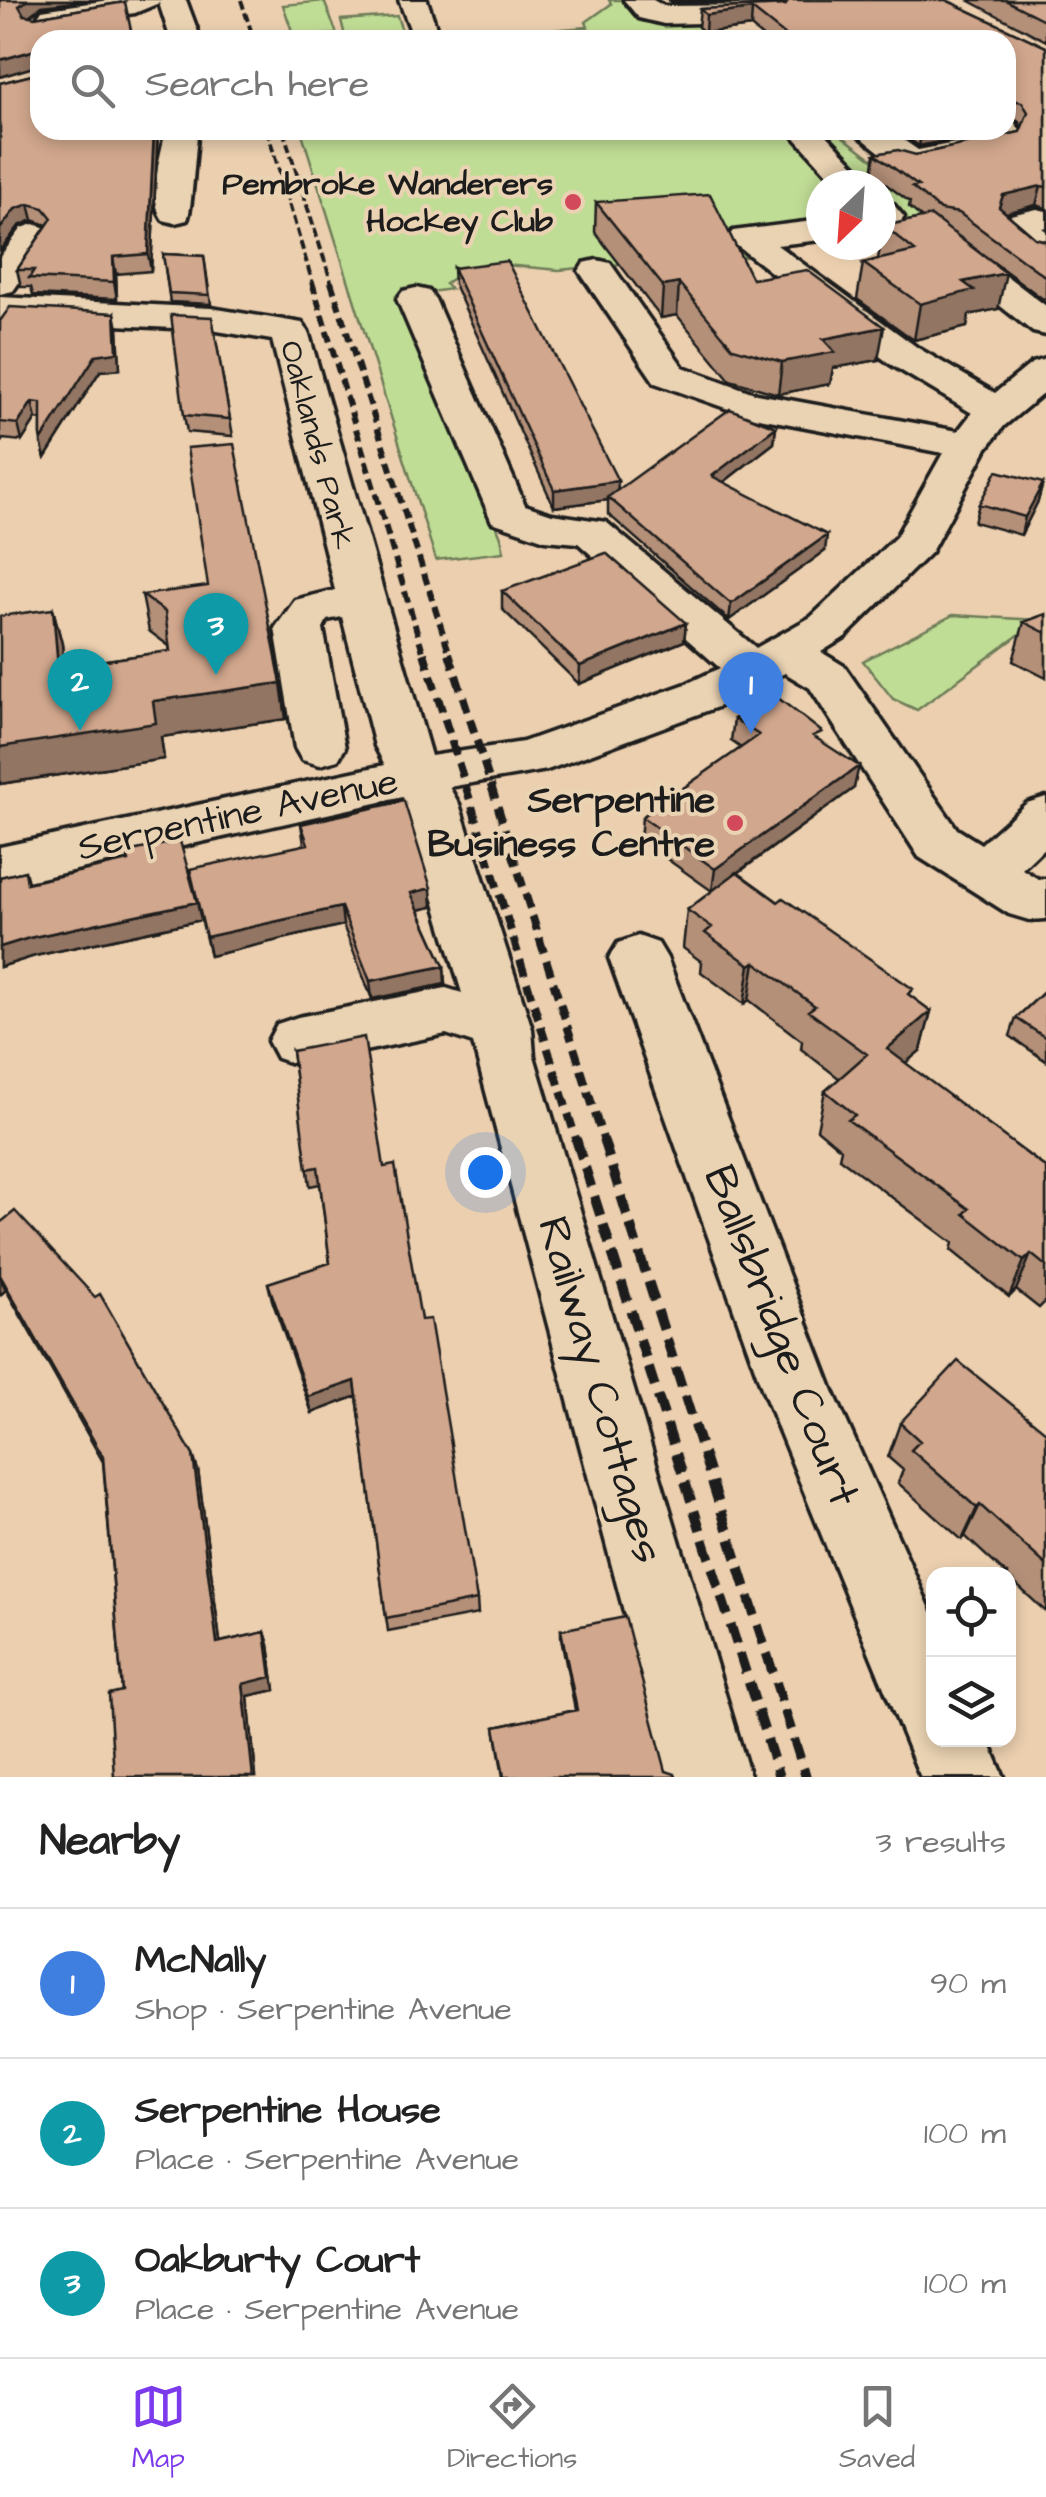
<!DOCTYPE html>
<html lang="en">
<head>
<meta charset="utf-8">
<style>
  :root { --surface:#fff; --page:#f2f2f2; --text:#222; --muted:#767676; --line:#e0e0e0; --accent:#7c3aed }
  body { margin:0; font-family:"Architects Daughter",sans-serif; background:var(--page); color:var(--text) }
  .controls { position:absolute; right:30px; bottom:30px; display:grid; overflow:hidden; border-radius:20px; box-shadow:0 5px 15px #0003 }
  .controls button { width:90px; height:90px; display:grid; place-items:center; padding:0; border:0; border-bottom:2px solid var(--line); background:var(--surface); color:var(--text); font:50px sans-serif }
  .compass { position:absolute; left:806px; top:170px; width:90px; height:90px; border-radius:50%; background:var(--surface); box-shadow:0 5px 15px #0003; rotate:205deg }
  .you { position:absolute; left:485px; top:1172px; width:35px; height:35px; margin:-25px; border:8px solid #fff; border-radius:50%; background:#1a73e8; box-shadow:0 0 0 15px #1a73e833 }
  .badge { display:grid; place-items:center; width:65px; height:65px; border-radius:50%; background:var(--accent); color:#fff; font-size:32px; font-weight:700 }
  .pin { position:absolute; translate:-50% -82px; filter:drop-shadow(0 2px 5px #0008) }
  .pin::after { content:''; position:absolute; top:52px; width:35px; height:30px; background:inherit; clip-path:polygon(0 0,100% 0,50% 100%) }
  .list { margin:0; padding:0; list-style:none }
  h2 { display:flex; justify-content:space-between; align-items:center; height:130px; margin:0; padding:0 40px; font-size:42px }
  h2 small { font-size:32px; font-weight:400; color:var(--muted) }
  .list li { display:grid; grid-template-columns:65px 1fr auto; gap:30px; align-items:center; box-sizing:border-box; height:150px; padding:0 40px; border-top:2px solid var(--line) }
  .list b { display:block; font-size:38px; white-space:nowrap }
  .list p { margin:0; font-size:32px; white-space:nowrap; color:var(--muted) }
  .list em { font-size:32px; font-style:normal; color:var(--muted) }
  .icon { flex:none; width:55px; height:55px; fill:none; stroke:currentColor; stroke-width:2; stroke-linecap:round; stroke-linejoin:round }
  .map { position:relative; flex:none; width:1046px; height:1777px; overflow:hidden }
  .search { position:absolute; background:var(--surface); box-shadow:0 5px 15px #0003; left:30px; right:30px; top:30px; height:110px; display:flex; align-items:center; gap:25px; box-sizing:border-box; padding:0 35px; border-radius:30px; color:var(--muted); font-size:38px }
  .sheet { height:580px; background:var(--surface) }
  nav { display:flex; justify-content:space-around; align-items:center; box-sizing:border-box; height:140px; border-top:2px solid var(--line); background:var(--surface); font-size:28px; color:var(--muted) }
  nav a { display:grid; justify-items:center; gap:5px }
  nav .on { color:var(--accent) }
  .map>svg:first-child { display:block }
  .green { fill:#c0dd95; stroke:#6e7c58; stroke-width:2.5 }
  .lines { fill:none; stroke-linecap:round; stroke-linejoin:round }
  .minor-casing { stroke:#1c1c1c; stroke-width:7 }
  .minor { fill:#ead3b3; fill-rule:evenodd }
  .rail-far3 { stroke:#1c1c1c; stroke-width:4; stroke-dasharray:9 4; stroke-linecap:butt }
  .rail-far2 { stroke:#1c1c1c; stroke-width:6; stroke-dasharray:11 6; stroke-linecap:butt }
  .rail-far1 { stroke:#1c1c1c; stroke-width:8; stroke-dasharray:15 8; stroke-linecap:butt }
  .rail { stroke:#1c1c1c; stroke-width:10; stroke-dasharray:20 10; stroke-linecap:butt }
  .wall { fill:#b49079; stroke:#1c1c1c; stroke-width:2.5 }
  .shaded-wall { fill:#927563; stroke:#1c1c1c; stroke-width:2.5 }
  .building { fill:#d1a78d; stroke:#1c1c1c; stroke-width:2.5 }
  .poi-dot { fill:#d1495b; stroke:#ead3b3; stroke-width:4 }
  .labels { text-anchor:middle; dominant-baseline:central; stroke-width:8; stroke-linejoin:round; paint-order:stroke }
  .far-poi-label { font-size:32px; font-weight:bold; fill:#1c1c1c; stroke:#ead3b3; text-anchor:end }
  .far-street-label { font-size:32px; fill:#1c1c1c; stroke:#ead3b3 }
  .poi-label { font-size:38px; font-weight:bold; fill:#1c1c1c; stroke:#ead3b3; text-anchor:end }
  .street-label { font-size:38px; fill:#1c1c1c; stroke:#ead3b3 }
  .near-street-label { font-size:45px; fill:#1c1c1c; stroke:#ead3b3 }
</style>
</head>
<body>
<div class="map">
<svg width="1046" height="1777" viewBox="0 0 1046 1777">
  <rect width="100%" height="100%" fill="#ebcfaf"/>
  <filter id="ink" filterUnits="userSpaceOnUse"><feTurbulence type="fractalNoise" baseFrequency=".01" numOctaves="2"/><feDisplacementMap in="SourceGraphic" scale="20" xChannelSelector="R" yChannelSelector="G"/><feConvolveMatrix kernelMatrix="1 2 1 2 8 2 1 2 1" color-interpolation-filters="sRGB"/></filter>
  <g filter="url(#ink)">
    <path class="green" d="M 609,0 L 629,0 L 691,21 L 718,40 L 417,40 L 588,27 L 586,22 L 611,4 Z
      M 324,1 L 337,34 L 294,37 L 283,5 Z
      M 397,16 L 405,40 L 346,40 L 341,20 Z
      M 301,130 L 834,130 L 961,226 L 881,235 L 881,185 L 821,185 L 821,241 L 780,246 L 746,257 L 717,255 L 559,270 L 494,264 L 502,274 L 452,279 L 445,284 L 451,289 L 404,296 L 501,537 L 504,552 L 436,560 Z
      M 953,615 L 1039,620 L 917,710 L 893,699 L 863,661 Z"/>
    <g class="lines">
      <g class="minor-casing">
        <path id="minor" d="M 109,0 L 186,0 L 201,40 L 171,40 L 159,3 L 135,13 L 52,25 L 42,22 L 38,16 L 42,10 Z
          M 399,0 L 427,0 L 438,33 L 434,39 L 414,39 Z
          M 624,0 L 653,0 L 664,6 L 773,5 L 783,7 L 787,13 L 783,19 L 773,21 L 664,24 L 639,18 Z
          M 1006,121 L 1015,123 L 1020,130 L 1015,147 L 912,171 L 900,168 L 852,130 L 889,130 L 918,150 L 981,138 L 988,135 L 988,130 L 1006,130 Z
          M 166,130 L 198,130 C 195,146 192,214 187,220 L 175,223 L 163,220 C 147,198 161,155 166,130 Z
          M 788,130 L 822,130 L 874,185 L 838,185 Z
          M 881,201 L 893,204 L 904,217 L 899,224 L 881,228 Z
          M 1037,209 L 1046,211 L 1046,227 L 1042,228 L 1046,231 L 1046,258 L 1033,255 L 997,224 L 1002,217 Z
          M 821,220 L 821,240 L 777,245 L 918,348 L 995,393 L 1032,363 L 1046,359 L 1046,391 L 1004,426 L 987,448 L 931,552 L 845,637 L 821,652 L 844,666 L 957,829 L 981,844 L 1027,803 L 1046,797 L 1046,846 L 1022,869 L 1038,879 L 1046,879 L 1046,919 L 1029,920 L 1009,914 L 919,857 L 810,688 L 785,673 L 720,706 L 547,770 L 449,787 L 459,804 L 532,1029 L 534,1056 L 750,1777 L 668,1777 L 473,1043 L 446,1034 L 298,1065 L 277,1058 L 268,1041 L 277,1024 L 298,1017 L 446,988 L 462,993 L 403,797 L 0,887 L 0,847 L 385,765 L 375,746 L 342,617 L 327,620 L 323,628 L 345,748 L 338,760 L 320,765 L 302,760 L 295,748 L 275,628 L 295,600 L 335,590 L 272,340 L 211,330 L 0,319 L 0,297 L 211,308 L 302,323 L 308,331 L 431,756 L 523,742 L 686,684 L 720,668 L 578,543 L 545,540 L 492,522 L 397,299 L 403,291 L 416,288 L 429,291 L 435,299 L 525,505 L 552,514 L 606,522 L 756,648 L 811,617 L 896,537 L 943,453 L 748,416 L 655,383 L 579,271 L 584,263 L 597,260 L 610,263 L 683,367 L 757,394 L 958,431 L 972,413 L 890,364 L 727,238 L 733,231 Z
          M 34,224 L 46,228 L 52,235 L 13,291 L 0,294 L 0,257 L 22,228 Z
          M 942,232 L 954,236 L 1046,306 L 1046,335 L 1033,332 L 930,250 L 924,243 L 930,236 Z
          M 638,936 L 658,943 L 667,958 L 833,1391 L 934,1618 L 934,1740 L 988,1740 L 1004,1777 L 921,1777 L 917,1769 L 763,1391 L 609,958 L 618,943 Z"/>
      </g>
      <use href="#minor" class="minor"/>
      <path class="rail-far3" d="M 241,0 L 254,40
        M 267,130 L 313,284
        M 283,130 L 332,284"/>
      <path class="rail-far2" d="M 312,282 L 424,655
        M 331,282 L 450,655"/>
      <path class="rail-far1" d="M 424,653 L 577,1142
        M 449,653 L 604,1142"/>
      <path class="rail" d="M 576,1139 L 779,1777
        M 603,1139 L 806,1777"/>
    </g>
    <path class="wall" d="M 0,0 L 93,0 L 42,6 L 30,16 L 35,17 L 125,2 L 40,130 L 158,130 L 151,271 L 116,274 L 117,299 L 33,295 L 31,287 L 21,287 L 17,270 L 47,225 L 33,220 L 19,226 L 0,251 L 0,83 L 40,73 L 40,65 Z
      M 669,0 L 946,0 L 1046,47 L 1046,208 L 1036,205 L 1006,213 L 1035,238 L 1046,241 L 1046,298 L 1043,299 L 954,233 L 998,309 L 969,315 L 967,327 L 914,340 L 857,299 L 863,263 L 878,259 L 884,226 L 922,218 L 909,207 L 910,202 L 872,174 L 875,154 L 916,155 L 1020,132 L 1022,127 L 1018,121 L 1006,119 L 1006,40 L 766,40 L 751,27 L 705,33 L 698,27 L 700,9 L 785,5 L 784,3 L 672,2 Z
      M 968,0 L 1046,0 L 1046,41 Z
      M 896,130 L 984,130 L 980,134 L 919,146 Z
      M 596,202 L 752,279 L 878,360 L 833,368 L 830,384 L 778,394 L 730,380 L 677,315 L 661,318 L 595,232 Z
      M 163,254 L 204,256 L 211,304 L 170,302 Z
      M 453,268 L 618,481 L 617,491 L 776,427 L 774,443 L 724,482 L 825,551 L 729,620 L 608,514 L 608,500 L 554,507 L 454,284 Z
      M 212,317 L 233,436 L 187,432 L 184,415 Z
      M 0,321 L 118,329 L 120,369 L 100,371 L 45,458 L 41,441 L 41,420 L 36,419 L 22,441 L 3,439 L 0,444 Z
      M 1043,483 L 1038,501 L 1021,535 L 974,522 L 979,504 Z
      M 502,591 L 686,623 L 684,641 L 579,684 L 502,609 Z
      M 142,595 L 281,683 L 286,719 L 161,737 L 164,759 L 0,784 L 53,609 L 62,644 L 64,666 L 170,651 L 169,646 L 149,631 Z
      M 1046,614 L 1046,678 L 1013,661 L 1024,622 Z
      M 734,719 L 820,741 L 854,788 L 738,873 L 931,1011 L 921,1050 L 905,1063 L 1046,1168 L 1046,1301 L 1039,1308 L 1016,1290 L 1009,1297 L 951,1250 L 953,1243 L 839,1158 L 841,1149 L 817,1129 L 825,1091 L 840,1079 L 801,1049 L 802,1041 L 749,1000 L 744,1004 L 701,972 L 702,962 L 683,948 L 687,910 L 712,891 L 640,840 L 642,817 L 741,748 L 731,741 Z
      M 301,824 L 432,907 L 419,910 L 444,966 L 445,984 L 372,999 L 343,925 L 210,956 L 198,905 L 201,920 L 35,956 L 0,967 L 0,877 L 25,871 L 28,882 L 197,902 L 304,844 Z
      M 1046,990 L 1046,1061 L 1010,1036 L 1016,1018 Z
      M 292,1051 L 384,1167 L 421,1320 L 477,1600 L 478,1614 L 388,1631 L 357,1396 L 312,1413 L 272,1300 L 268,1283 L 330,1263 L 320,1184 L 310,1186 Z
      M 0,1223 L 198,1470 L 220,1642 L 265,1632 L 269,1645 L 275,1690 L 248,1696 L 256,1777 L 114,1777 L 122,1691 L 103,1462 L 6,1290 L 0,1295 Z
      M 900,1423 L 1046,1432 L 1046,1612 L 1008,1577 L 1008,1574 L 1006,1574 L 965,1536 L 962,1540 L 898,1483 L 903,1470 L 888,1457 Z
      M 561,1630 L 666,1771 L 676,1777 L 503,1777 L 495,1727 L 575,1710 L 561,1638 Z"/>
    <path class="shaded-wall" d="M 28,0 L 93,0 L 42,6 L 22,21 L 19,6 Z
      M 752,9 L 751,27 L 705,33 L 706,15 Z
      M 39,49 L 40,65 L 0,77 L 0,60 Z
      M 154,130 L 158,130 L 151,271 L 148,254 Z
      M 922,130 L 984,130 L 980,134 L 919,146 Z
      M 1041,186 L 1036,205 L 999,215 L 999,207 L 1003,195 Z
      M 29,204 L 33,220 L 19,226 L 0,251 L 0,229 L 15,209 Z
      M 113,257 L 116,274 L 117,299 L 114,282 Z
      M 1006,273 L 998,309 L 969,315 L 967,327 L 914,340 L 920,304 L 963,282 Z
      M 679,283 L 677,315 L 661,318 L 663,286 Z
      M 115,313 L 118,329 L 120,369 L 100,371 L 45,458 L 41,441 Z
      M 884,327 L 878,360 L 833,368 L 830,384 L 778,394 L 782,362 L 823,339 Z
      M 32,402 L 36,419 L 22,441 L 18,424 Z
      M 776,427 L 774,443 L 711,492 L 712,476 Z
      M 618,481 L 617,499 L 608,497 L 608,500 L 554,507 L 554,490 Z
      M 1043,483 L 1038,501 L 1021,535 L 1025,517 Z
      M 827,535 L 825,551 L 729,620 L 731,604 Z
      M 53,609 L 62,644 L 67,703 L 58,667 Z
      M 686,623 L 684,641 L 579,684 L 580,666 Z
      M 281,683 L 286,719 L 161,737 L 164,759 L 0,784 L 0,747 L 153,701 Z
      M 859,766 L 854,788 L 712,891 L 715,869 Z
      M 431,888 L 432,907 L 413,911 L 411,893 Z
      M 197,902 L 201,920 L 35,956 L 0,967 L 0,947 L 29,938 Z
      M 341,907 L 343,925 L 210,956 L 206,937 Z
      M 755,962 L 749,1000 L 744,1004 L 750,965 Z
      M 444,966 L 445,984 L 372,999 L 370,981 Z
      M 931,1011 L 921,1050 L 877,1087 L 887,1049 Z
      M 1031,1254 L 1016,1290 L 1009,1297 L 1024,1261 Z
      M 0,1276 L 6,1290 L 0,1295 Z
      M 355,1381 L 357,1396 L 312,1413 L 308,1397 Z
      M 193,1455 L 198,1470 L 222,1656 L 217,1643 Z
      M 980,1505 L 965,1536 L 962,1540 L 977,1508 Z
      M 265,1632 L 269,1645 L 275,1690 L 248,1696 L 256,1777 L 253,1777 L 243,1684 Z"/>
    <path class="building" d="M 0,0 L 28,0 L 19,6 L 24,15 L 35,17 L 125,2 L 133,40 L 40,40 L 40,130 L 154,130 L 148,254 L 113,257 L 114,282 L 29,278 L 34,270 L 17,270 L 52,218 L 44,208 L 29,204 L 15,209 L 0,229 L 0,83 L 40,73 L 39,49 L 0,60 Z
      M 788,0 L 946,0 L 1046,47 L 1046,187 L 1041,186 L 1003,195 L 999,207 L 1035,238 L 1046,241 L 1046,277 L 959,213 L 940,210 L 912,187 L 918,186 L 875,154 L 898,150 L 916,155 L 1020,132 L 1028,112 L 1022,102 L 1008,99 L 1006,107 L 1006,40 L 791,40 L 752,9 L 706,15 L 700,9 L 786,5 Z
      M 1005,0 L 1046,0 L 1046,21 Z
      M 710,194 L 752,279 L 807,270 L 884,327 L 823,339 L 835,352 L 782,362 L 733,348 L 679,283 L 663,286 L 596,202 Z
      M 931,216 L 1006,273 L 963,282 L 974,290 L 920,304 L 863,263 L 915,251 L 884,226 Z
      M 163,254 L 204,256 L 209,295 L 169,293 Z
      M 507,261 L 618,481 L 554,490 L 453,268 Z
      M 10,307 L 115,313 L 117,352 L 96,355 L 41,441 L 41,403 L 32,402 L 18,424 L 0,422 L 0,321 Z
      M 171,315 L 212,317 L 230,419 L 184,415 Z
      M 730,409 L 776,427 L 712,476 L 827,535 L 731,604 L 608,497 Z
      M 234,444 L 281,683 L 153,701 L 156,723 L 0,747 L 0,616 L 53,609 L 58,667 L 170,651 L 165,612 L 142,595 L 208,586 L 187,448 Z
      M 997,471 L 1043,483 L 1025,517 L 979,504 Z
      M 606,553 L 686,623 L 580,666 L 502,591 Z
      M 1046,614 L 1046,633 L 1024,622 Z
      M 773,694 L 822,732 L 813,736 L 859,766 L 715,869 L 642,817 L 759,735 L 734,719 Z
      M 404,801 L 431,888 L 411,893 L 444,966 L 370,981 L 341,907 L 206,937 L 190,869 L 308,844 L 301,824 Z
      M 180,841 L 197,902 L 29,938 L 0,947 L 0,877 L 25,871 L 27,883 L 129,861 L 127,852 Z
      M 737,872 L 778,902 L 783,898 L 913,989 L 908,994 L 931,1011 L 887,1049 L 1046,1168 L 1046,1266 L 1031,1254 L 1024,1261 L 964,1214 L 969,1209 L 848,1120 L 855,1115 L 825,1091 L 867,1054 L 808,1011 L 815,1006 L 755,962 L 750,965 L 705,933 L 712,927 L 687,910 Z
      M 1046,990 L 1046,1038 L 1016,1018 Z
      M 364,1037 L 384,1167 L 395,1165 L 421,1320 L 430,1319 L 477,1600 L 386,1618 L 355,1381 L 308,1397 L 268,1283 L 330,1263 L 318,1167 L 307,1169 L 292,1051 Z
      M 15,1211 L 95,1297 L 100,1294 L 193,1455 L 217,1643 L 265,1632 L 271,1677 L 243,1684 L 253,1777 L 114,1777 L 109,1694 L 122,1691 L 103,1457 L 0,1275 L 0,1223 Z
      M 958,1361 L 1046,1432 L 1046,1565 L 980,1505 L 977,1508 L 911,1450 L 920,1441 L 900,1423 Z
      M 625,1617 L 666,1771 L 675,1774 L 676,1777 L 504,1777 L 495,1727 L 577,1710 L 561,1630 Z"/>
  </g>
  <g class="poi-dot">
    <circle cx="573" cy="202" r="10"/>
    <circle cx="735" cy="823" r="10"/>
  </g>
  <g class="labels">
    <g class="far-poi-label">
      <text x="553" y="184">Pembroke Wanderers<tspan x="553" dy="37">Hockey Club</tspan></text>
    </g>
    <g class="far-street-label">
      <text transform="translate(317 445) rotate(75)">Oaklands Park</text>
    </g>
    <g class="poi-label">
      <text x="715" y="801">Serpentine<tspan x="715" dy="44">Business Centre</tspan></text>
    </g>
    <g class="street-label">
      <text transform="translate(238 815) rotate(-12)">Serpentine Avenue</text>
    </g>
    <g class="near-street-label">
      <text transform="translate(781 1336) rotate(69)">Ballsbridge Court</text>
      <text transform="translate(600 1390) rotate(74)">Railway Cottages</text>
    </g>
  </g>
</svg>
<div class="controls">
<button><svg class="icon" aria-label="locate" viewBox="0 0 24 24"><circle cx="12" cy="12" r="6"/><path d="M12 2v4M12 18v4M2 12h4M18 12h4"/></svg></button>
<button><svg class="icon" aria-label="layers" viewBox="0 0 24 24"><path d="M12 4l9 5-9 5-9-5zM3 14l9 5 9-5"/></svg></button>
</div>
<svg class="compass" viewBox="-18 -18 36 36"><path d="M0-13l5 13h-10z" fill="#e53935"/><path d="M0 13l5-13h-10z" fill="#767676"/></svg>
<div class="you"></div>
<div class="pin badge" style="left:751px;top:734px;background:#3f7fe0">1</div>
<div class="pin badge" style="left:80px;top:731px;background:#0f9aa8">2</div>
<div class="pin badge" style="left:216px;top:675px;background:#0f9aa8">3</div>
<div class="search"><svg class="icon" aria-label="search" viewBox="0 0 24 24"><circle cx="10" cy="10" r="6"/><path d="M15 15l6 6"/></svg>Search here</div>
</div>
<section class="sheet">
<h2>Nearby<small>3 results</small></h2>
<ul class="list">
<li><span class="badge" style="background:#3f7fe0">1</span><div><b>McNally</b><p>Shop · Serpentine Avenue</p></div><em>90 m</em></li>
<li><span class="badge" style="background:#0f9aa8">2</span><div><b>Serpentine House</b><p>Place · Serpentine Avenue</p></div><em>100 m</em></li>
<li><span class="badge" style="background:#0f9aa8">3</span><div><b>Oakburty Court</b><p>Place · Serpentine Avenue</p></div><em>100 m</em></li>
</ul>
</section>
<nav>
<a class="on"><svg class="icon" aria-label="map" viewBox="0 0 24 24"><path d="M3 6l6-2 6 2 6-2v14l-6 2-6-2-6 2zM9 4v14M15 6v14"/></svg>Map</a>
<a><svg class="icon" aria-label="directions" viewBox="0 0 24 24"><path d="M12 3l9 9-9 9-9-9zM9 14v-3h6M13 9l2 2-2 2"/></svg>Directions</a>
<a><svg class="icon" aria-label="saved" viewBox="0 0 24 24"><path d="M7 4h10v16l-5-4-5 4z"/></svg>Saved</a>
</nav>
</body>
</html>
